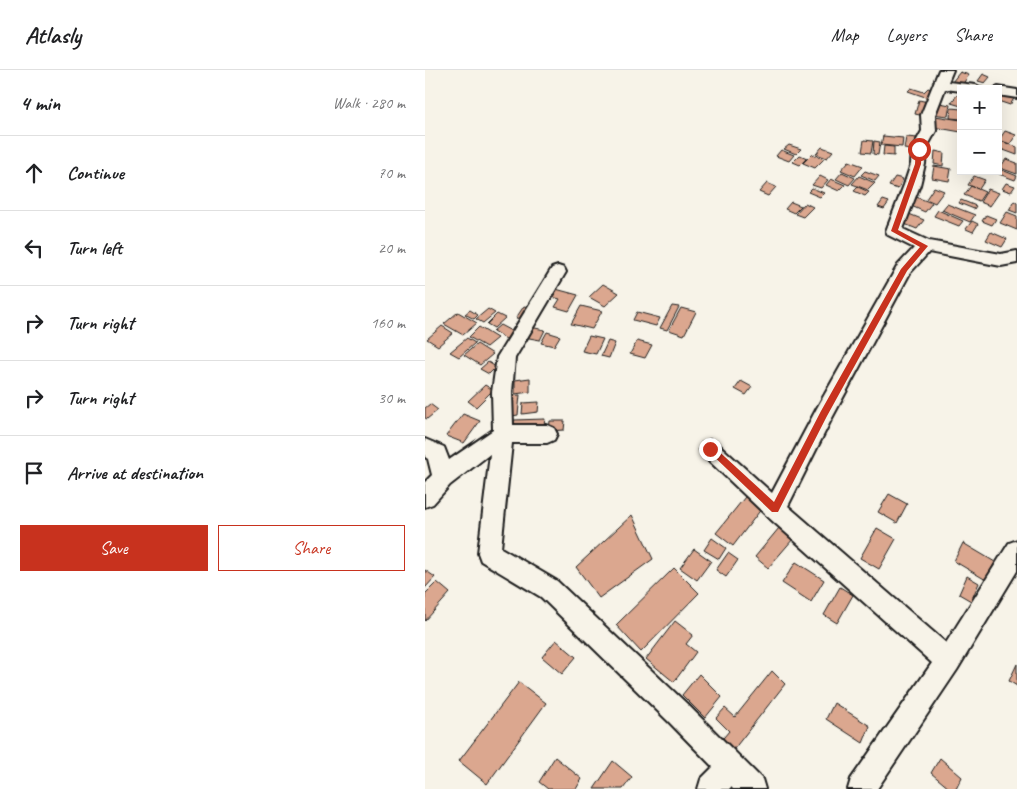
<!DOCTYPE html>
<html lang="en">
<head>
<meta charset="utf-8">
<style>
  :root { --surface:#fff; --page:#f6f6f6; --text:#202124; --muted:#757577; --line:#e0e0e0; --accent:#c8321e }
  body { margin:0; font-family:Caveat,sans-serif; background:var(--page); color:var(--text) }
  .controls { position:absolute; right:15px; top:15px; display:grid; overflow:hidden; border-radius:0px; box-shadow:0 5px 20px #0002 }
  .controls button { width:45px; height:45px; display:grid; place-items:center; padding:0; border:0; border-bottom:1px solid var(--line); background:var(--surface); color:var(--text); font:25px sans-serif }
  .stop { position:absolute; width:15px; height:15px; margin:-11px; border:4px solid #c8321e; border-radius:50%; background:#fff }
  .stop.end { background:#c8321e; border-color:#fff; box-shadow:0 1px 5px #0008 }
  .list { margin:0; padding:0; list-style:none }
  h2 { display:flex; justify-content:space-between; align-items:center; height:65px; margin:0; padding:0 20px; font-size:21px }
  h2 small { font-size:16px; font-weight:400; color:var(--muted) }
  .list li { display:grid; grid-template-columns:32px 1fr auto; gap:15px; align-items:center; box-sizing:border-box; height:75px; padding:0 20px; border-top:1px solid var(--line) }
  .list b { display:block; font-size:19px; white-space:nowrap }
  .list em { font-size:16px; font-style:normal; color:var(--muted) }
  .actions { display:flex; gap:10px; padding:15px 20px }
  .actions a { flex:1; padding:11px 0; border:1px solid var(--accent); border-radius:0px; text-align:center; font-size:18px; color:var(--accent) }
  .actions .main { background:var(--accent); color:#fff }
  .icon { flex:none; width:28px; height:28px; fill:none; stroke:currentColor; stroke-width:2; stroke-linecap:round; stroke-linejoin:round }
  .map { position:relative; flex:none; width:592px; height:719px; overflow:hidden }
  header { display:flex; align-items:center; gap:30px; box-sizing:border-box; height:70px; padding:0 25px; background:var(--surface); border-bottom:1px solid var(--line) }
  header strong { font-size:24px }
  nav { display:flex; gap:28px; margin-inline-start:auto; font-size:18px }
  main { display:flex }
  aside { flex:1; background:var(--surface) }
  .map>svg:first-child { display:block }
  .building { fill:#dba78f; stroke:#1c1c1c }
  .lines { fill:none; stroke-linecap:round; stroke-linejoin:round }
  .minor-casing { stroke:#1c1c1c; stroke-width:4 }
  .minor { fill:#f7f3e8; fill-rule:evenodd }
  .route { fill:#c8321e }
</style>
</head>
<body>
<header>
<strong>Atlasly</strong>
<nav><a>Map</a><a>Layers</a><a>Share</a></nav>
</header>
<main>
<aside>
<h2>4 min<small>Walk · 280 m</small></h2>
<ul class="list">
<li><svg class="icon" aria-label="ahead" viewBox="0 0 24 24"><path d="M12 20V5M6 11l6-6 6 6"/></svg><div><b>Continue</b></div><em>70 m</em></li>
<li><svg class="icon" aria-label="left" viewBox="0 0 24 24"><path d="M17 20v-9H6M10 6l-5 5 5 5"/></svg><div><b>Turn left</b></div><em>20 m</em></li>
<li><svg class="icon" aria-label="right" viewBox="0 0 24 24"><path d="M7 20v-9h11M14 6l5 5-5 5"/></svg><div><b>Turn right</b></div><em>160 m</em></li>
<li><svg class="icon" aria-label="right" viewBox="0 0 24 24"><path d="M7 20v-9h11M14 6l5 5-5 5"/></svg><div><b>Turn right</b></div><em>30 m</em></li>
<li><svg class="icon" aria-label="arrive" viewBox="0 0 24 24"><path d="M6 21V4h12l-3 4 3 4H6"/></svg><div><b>Arrive at destination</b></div></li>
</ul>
<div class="actions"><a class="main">Save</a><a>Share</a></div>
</aside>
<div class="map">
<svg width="592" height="719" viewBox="0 0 592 719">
  <rect width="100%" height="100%" fill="#f7f3e8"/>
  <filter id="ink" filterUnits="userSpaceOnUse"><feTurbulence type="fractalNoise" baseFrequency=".02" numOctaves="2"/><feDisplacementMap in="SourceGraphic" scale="10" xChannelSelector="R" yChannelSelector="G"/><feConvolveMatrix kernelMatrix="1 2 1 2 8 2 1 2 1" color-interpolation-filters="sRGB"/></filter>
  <g filter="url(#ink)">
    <path class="building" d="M 535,2 L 544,5 L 537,15 L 527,12 Z
      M 558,4 L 565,7 L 560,13 L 553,11 Z
      M 486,18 L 499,22 L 503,18 L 512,21 L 506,29 L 483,21 Z
      M 579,23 L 590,27 L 585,35 L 573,31 L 573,24 L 577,26 Z
      M 532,25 L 536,26 L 536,36 L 526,33 Z
      M 494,30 L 503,32 L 499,46 L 490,44 Z
      M 510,32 L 525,35 L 523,46 L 507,44 Z
      M 526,38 L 536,39 L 536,49 L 525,48 Z
      M 510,46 L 536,50 L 536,62 L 508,57 Z
      M 580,61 L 591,65 L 585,74 L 574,70 Z
      M 458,66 L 478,68 L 477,77 L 456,75 Z
      M 481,67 L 493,68 L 493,81 L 479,79 Z
      M 439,70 L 448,71 L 446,83 L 437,82 Z
      M 449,71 L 455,72 L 453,85 L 448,84 Z
      M 576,71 L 592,77 L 592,85 L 573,78 Z
      M 364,75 L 376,79 L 371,84 L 359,79 Z
      M 459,76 L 469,77 L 469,86 L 458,85 Z
      M 397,77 L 408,81 L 402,88 L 391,84 Z
      M 356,80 L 369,85 L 364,91 L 351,86 Z
      M 510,81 L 519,83 L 518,96 L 509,94 Z
      M 387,84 L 399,89 L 390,98 L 378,93 Z
      M 375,85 L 382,88 L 375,95 L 368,92 Z
      M 581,89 L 592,93 L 592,104 L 575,98 Z
      M 424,91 L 438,96 L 430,106 L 416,100 Z
      M 509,96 L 526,99 L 524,111 L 507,108 Z
      M 577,100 L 592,106 L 590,110 L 574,104 Z
      M 440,101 L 454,106 L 450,111 L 436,105 Z
      M 417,102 L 430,108 L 424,115 L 411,109 Z
      M 395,106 L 403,110 L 396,118 L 387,115 Z
      M 434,106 L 450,113 L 443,120 L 427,114 Z
      M 549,106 L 560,110 L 554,119 L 543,115 Z
      M 470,107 L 478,109 L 473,119 L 464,116 Z
      M 406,109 L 420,115 L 414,121 L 401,115 Z
      M 342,113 L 351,117 L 343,126 L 334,122 Z
      M 581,113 L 590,116 L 586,122 L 577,119 Z
      M 546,116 L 560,122 L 554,131 L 539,125 Z
      M 433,117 L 444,122 L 440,126 L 429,121 Z
      M 509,117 L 519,121 L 510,133 L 501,129 Z
      M 387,118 L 399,123 L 395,127 L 383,122 Z
      M 563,119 L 574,123 L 565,136 L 555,132 Z
      M 491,127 L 507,133 L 500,142 L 484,135 Z
      M 458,130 L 464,132 L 459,139 L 453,137 Z
      M 536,130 L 551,136 L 549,139 L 534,133 Z
      M 589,131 L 592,133 L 592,143 L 584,140 Z
      M 366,132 L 376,136 L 369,143 L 360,139 Z
      M 380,133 L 388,137 L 378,147 L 370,144 Z
      M 522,134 L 550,145 L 545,152 L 517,140 Z
      M 513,140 L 538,151 L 534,156 L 509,146 Z
      M 582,142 L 592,146 L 592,160 L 575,153 Z
      M 484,144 L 499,150 L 492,159 L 477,153 Z
      M 561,145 L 571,149 L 567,155 L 557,151 Z
      M 547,151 L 553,154 L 548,162 L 541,159 Z
      M 566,162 L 582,169 L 577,177 L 561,170 Z
      M 178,214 L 194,223 L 180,236 L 164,227 Z
      M 127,218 L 153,225 L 144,241 L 130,237 L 135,229 L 123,226 Z
      M 99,236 L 108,238 L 101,250 L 91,248 Z
      M 156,236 L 177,241 L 167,259 L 146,254 Z
      M 247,236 L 254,237 L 242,260 L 235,258 Z
      M 256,238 L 271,242 L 259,265 L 244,260 Z
      M 63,239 L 70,243 L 58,253 L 51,249 Z
      M 45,240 L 53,245 L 49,249 L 40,244 Z
      M 33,242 L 52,253 L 38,265 L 19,254 Z
      M 212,242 L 235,248 L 231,256 L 208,250 Z
      M 72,244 L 80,248 L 69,258 L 62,254 Z
      M 75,255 L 88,262 L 81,269 L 68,261 Z
      M 17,256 L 28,263 L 13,276 L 2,269 Z
      M 54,257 L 72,268 L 61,277 L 44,267 Z
      M 105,257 L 120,260 L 115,270 L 99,267 Z
      M 122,262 L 135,266 L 129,276 L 116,273 Z
      M 164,266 L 178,269 L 171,284 L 157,281 Z
      M 42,268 L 50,273 L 34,287 L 25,282 Z
      M 183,271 L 190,273 L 184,288 L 176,286 Z
      M 212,271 L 227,275 L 220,288 L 205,284 Z
      M 52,274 L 68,284 L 55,295 L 39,285 Z
      M 63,292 L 71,297 L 64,304 L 55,299 Z
      M 105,308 L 105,322 L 90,324 L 90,310 Z
      M 316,311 L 327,317 L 321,325 L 310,319 Z
      M 60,315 L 68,320 L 51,337 L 43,331 Z
      M 95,325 L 93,345 L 81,347 L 82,326 Z
      M 114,332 L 113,342 L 97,344 L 98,333 Z
      M 5,334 L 13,340 L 2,349 L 0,348 L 0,338 Z
      M 38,344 L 55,351 L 39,373 L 21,366 Z
      M 120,349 L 118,361 L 87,361 L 89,350 Z
      M 125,351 L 140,351 L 139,360 L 124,361 Z
      M 464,424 L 482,434 L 472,453 L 453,442 Z
      M 320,427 L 337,438 L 308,476 L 291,463 Z
      M 207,445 L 228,489 L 174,528 L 151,497 Z
      M 354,458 L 368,469 L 343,498 L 330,487 Z
      M 452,458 L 471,469 L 454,499 L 435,488 Z
      M 287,468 L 301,478 L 294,489 L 279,480 Z
      M 538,473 L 570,492 L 561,510 L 529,491 Z
      M 269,479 L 286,491 L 272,510 L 255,498 Z
      M 303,483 L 313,490 L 301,507 L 291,500 Z
      M 371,492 L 399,510 L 386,532 L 357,513 Z
      M 249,498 L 274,523 L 216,582 L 191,555 Z
      M 0,500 L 10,507 L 0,518 Z
      M 542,506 L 554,513 L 546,531 L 534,524 Z
      M 12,512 L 25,523 L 0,551 L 0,524 Z
      M 415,517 L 428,525 L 412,553 L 399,545 Z
      M 250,551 L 268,565 L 261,574 L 271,582 L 249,612 L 221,589 Z
      M 131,570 L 151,587 L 137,604 L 117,587 Z
      M 592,594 L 592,616 L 584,611 Z
      M 347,601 L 360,614 L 305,684 L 294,673 L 304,661 L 291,648 L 300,638 L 310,647 Z
      M 274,604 L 297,627 L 280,648 L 257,625 Z
      M 94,612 L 121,633 L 62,714 L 34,691 Z
      M 409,633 L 445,656 L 438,673 L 401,649 Z
      M 130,687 L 157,709 L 151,719 L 123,719 L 114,712 Z
      M 515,688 L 537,707 L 531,719 L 525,719 L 506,703 Z
      M 188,691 L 207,707 L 198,719 L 169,719 Z"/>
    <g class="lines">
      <g class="minor-casing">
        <path id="minor" d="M 514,0 L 528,0 L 523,12 L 551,15 L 558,19 L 536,19 L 536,21 L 520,19 L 510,45 L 511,61 L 501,79 L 500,94 L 495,115 L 478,159 L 504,171 L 576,184 L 592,181 L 592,193 L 576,196 L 504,182 L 485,203 L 406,350 L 363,436 L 521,573 L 584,473 L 592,470 L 592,501 L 532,600 L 452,719 L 423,719 L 426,709 L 507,593 L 342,446 L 278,385 L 275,379 L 278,373 L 285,370 L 292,373 L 347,423 L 392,338 L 473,195 L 489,178 L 463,165 L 461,161 L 479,115 L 486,94 L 487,79 L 497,61 L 496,45 Z
          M 573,17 L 592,20 L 592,28 L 573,25 L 573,19 L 568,19 Z
          M 133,196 L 139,198 L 141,202 L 90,288 L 87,322 L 88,355 L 122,355 L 129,358 L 132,364 L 129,370 L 122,373 L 87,373 L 76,478 L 132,511 L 262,634 L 337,709 L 340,719 L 308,719 L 306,717 L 304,719 L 273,719 L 276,709 L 288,697 L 244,652 L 116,527 L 56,491 L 53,483 L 65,384 L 25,415 L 8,434 L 0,437 L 0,412 L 7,405 L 3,389 L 0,387 L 0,369 L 19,377 L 24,390 L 68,360 L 67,322 L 72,287 L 127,198 Z"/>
      </g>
      <use href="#minor" class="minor"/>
    </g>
  </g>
  <path class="route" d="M 494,78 L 497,79 L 496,94 L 473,160 L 503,176 L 482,201 L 402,346 L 353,442 L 347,442 L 281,379 L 282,376 L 288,376 L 349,432 L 396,341 L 476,199 L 495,177 L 466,161 L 490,94 L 491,79 Z"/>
</svg>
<div class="controls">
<button>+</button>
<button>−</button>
</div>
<div class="stop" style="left:494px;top:79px"></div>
<div class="stop end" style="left:285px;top:379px"></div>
</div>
</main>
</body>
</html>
